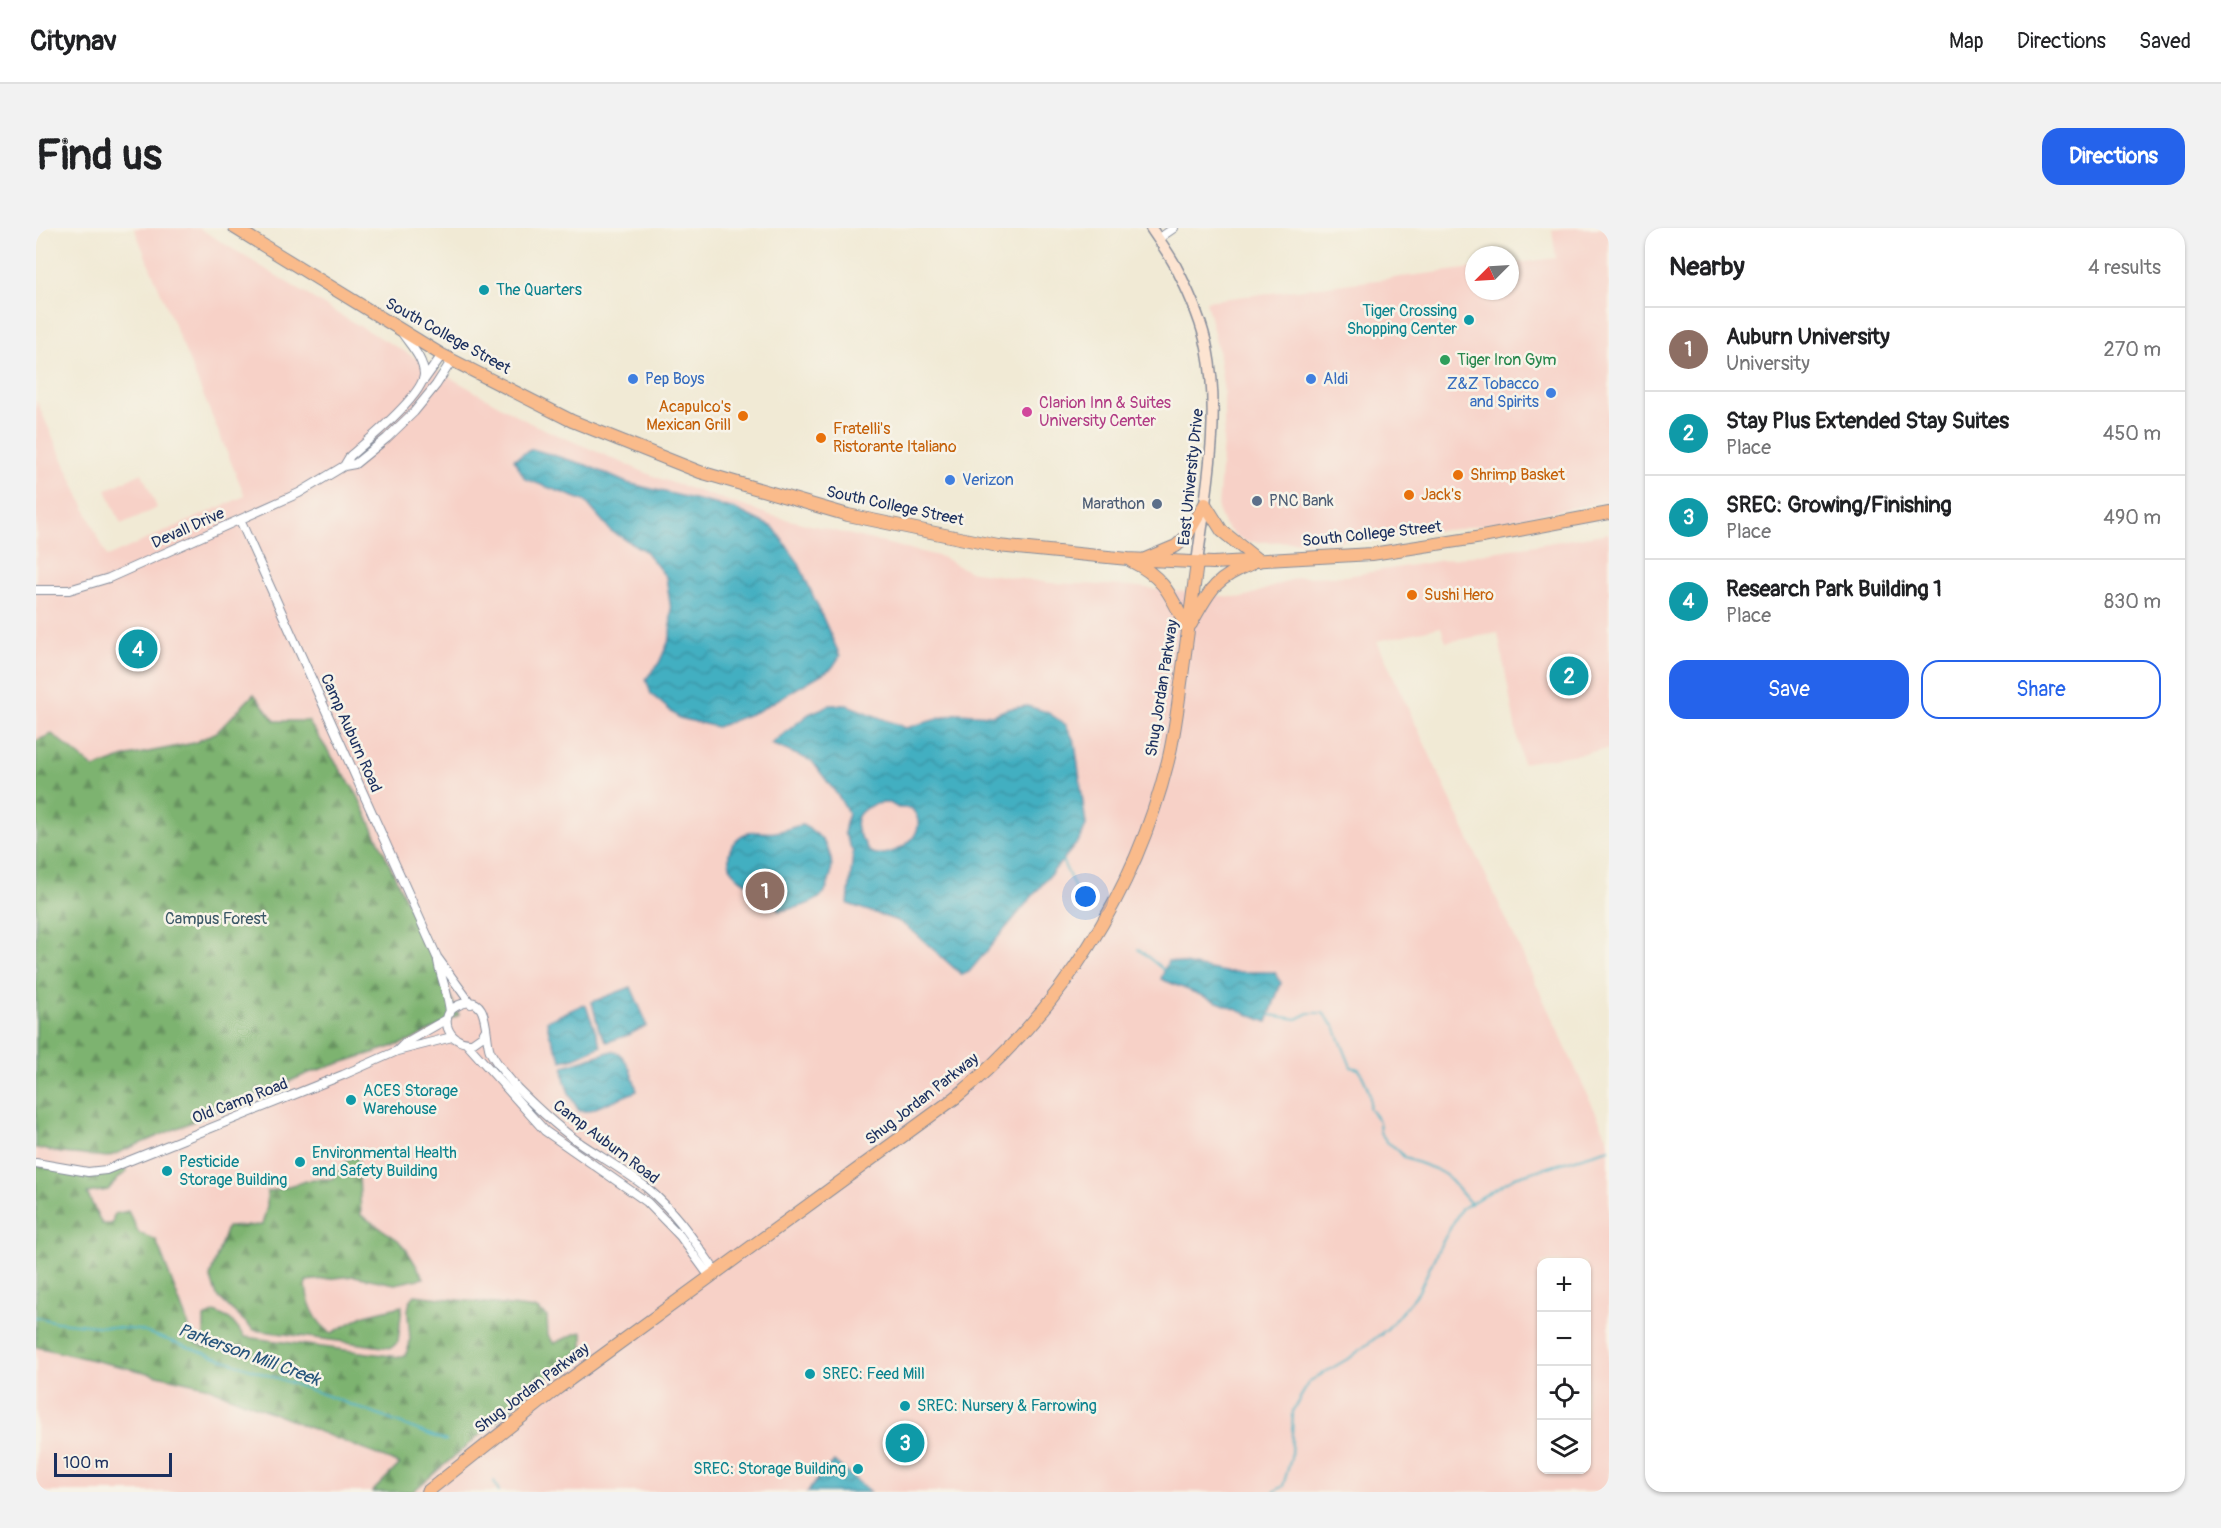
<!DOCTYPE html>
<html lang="en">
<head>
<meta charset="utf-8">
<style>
  :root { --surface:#fff; --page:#f2f2f2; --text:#202124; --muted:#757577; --line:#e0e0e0; --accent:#2563eb }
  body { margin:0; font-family:Pangolin,sans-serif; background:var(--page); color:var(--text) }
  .controls { position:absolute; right:18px; bottom:18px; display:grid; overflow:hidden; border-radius:12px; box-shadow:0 2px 4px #0004 }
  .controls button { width:54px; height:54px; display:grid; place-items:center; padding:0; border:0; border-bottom:2px solid var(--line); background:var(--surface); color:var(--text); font:30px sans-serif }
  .compass { position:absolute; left:1429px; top:18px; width:54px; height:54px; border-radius:50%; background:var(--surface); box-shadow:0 2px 4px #0004; rotate:246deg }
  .scale { position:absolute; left:18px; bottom:15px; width:118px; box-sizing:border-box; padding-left:6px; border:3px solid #1b2f5e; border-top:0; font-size:16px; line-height:21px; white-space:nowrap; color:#1b2f5e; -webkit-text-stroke:4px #f7f3e8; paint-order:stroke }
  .you { position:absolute; left:1050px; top:669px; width:21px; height:21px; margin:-15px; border:4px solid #fff; border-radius:50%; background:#1a73e8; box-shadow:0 0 0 9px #1a73e833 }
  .badge { display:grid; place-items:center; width:39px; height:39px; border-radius:50%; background:var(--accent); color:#fff; font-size:20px; font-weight:700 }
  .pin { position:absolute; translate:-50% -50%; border:3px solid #fff; box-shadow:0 2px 6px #0006 }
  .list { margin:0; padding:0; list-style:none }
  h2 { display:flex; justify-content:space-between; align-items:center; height:78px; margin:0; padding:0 24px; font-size:26px }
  h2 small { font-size:20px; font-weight:400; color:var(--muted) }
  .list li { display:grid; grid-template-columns:39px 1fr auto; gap:18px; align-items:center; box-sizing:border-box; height:84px; padding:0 24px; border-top:2px solid var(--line) }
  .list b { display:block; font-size:22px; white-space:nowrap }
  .list p { margin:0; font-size:20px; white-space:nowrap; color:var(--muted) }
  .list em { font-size:20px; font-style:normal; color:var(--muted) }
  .actions { display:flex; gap:12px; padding:18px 24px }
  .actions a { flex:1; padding:14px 0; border:2px solid var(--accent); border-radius:18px; text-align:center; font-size:21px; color:var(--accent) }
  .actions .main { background:var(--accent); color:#fff }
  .icon { flex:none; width:33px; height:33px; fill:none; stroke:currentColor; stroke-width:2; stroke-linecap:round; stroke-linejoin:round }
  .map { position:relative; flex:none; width:1573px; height:1264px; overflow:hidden; border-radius:18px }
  header { display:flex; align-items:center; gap:36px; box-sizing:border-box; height:84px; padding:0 30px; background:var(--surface); border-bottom:2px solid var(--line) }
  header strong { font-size:28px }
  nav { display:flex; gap:33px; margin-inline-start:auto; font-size:21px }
  .intro { display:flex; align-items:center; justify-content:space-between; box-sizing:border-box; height:144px; padding:0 36px }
  h1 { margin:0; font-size:42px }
  .button { padding:15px 27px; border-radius:18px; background:var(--accent); color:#fff; font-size:21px; font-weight:700 }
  main { display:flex; gap:36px; padding:0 36px }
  aside { flex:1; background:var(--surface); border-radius:18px; box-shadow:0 2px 4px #0004 }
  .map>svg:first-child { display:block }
  .built { fill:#f7d1c7; fill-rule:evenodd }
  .forest { fill:url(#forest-firs); stroke:#4c7167; stroke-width:1.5 }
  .water { fill:url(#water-waves); stroke:#2f6f90; stroke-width:1.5; fill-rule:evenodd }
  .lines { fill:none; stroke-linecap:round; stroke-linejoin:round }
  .stream { stroke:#43afc1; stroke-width:2 }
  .street-casing { stroke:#868c9a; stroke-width:10 }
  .secondary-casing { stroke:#868c9a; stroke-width:13 }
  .primary-casing { stroke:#868c9a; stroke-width:14 }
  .street { stroke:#fff; stroke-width:8 }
  .secondary { stroke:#fde4d1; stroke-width:10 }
  .primary { stroke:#fabb8b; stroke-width:12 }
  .culture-dot { fill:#0f9aa8; stroke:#f7f3e8; stroke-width:2 }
  .leisure-dot { fill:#2e9e5b; stroke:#f7f3e8; stroke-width:2 }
  .shop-dot { fill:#3f7fe0; stroke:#f7f3e8; stroke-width:2 }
  .hotel-dot { fill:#d1479c; stroke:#f7f3e8; stroke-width:2 }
  .food-dot { fill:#e8710a; stroke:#f7f3e8; stroke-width:2 }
  .service-dot { fill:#5c6f8a; stroke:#f7f3e8; stroke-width:2 }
  .labels { text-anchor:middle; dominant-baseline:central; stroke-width:5; stroke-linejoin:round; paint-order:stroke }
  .culture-label { font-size:16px; fill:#0d838f; stroke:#f7f3e8; text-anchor:start }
  .street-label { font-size:16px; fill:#1b2f5e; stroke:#f7f3e8 }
  .leisure-label { font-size:16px; fill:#27864d; stroke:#f7f3e8; text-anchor:start }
  .shop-label { font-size:16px; fill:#366cbe; stroke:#f7f3e8; text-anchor:start }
  .hotel-label { font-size:16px; fill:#b23c85; stroke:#f7f3e8; text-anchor:start }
  .food-label { font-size:16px; fill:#c56008; stroke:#f7f3e8; text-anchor:start }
  .service-label { font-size:16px; fill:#4e5e75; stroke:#f7f3e8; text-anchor:start }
  .park-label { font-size:16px; fill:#3b5867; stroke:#f7f3e8 }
  .water-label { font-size:18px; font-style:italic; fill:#27557c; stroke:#f7f3e8 }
</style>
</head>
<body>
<header>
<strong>Citynav</strong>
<nav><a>Map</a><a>Directions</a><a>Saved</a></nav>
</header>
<div class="intro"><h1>Find us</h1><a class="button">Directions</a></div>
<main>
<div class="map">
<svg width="1573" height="1264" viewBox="0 0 1573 1264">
  <defs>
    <pattern id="forest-firs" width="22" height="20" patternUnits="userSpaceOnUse" patternTransform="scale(1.5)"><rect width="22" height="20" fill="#7db370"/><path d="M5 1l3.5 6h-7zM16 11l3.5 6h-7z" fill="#66925f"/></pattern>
    <pattern id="water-waves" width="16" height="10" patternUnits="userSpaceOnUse" patternTransform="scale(1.5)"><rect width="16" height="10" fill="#43afc1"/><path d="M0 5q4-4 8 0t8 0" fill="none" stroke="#378fa0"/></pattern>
  </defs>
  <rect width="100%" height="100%" fill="#f7f3e8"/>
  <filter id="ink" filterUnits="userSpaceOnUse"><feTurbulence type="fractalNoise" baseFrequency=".0167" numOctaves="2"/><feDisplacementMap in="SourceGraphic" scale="12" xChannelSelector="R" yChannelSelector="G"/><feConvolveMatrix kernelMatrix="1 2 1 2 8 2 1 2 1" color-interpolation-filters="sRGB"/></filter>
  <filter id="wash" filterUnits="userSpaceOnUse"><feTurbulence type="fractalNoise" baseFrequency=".008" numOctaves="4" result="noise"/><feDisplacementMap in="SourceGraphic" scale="24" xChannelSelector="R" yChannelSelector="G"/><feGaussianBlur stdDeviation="1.35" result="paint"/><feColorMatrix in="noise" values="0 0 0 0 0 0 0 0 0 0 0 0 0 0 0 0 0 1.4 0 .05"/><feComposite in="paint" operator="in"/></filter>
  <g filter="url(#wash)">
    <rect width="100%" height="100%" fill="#f1ead5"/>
    <path class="built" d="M 98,0 L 163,0 L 299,84 L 494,195 L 622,250 L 737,288 L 906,329 L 932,343 L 1014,355 L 1093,358 L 1206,370 L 1263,349 L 1311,348 L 1573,305 L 1573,521 L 1486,535 L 1462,405 L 1410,414 L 1405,399 L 1341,413 L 1573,913 L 1573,1264 L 0,1264 L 0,172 L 71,329 L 209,268 ZM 1506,1034 L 1550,1034 L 1550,1242 L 1506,1242 Z
      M 1529,0 L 1573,0 L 1573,273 L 1424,301 L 1350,306 L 1302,313 L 1210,314 L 1197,306 L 1188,296 L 1182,281 L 1188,200 L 1188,164 L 1182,121 L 1170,73 L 1438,40 L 1438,63 L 1474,63 L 1474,36 L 1520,30 L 1516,2 Z
      M 106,245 L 121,280 L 85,296 L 70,262 Z"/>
    <path class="forest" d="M 218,466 L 239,493 L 272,493 L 321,566 L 423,787 L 374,813 L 273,845 L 72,929 L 25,925 L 0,920 L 0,513 L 16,506 L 58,540 L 92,528 L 158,515 L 181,504 Z
      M 322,928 L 325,987 L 362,1012 L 370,1021 L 388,1050 L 359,1056 L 318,1048 L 270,1053 C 270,1072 279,1096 296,1105 L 329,1087 L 366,1078 L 362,1114 L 355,1120 L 218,1102 L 181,1068 L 174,1048 L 191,999 L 226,997 L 231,978 L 231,964 L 277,951 L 296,951 L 313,931 Z
      M 0,937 L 55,947 L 88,939 L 91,944 L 83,949 L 72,962 L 51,965 L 66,996 L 76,996 L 78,986 L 92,983 L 103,1005 L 120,1012 L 150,1091 L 156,1113 L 168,1119 L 168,1090 L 179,1084 L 194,1091 L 209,1109 L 363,1129 L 369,1127 C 371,1124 372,1121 373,1118 C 377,1103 365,1079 379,1067 L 501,1081 L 511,1089 L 512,1107 L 518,1115 C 529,1112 536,1105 547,1104 L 547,1120 L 376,1264 L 336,1264 L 364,1236 L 169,1158 L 0,1119 Z"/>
    <path class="water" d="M 496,221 L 550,237 L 591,255 L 699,281 L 738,300 L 762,334 L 804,428 L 796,440 L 722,483 L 681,499 L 643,490 L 615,466 L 610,451 L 623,435 L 634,410 L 635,382 L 630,349 L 609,323 L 575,303 L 549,273 L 489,251 L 478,231 Z
      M 794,477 L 811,477 L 870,500 L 922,485 L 957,487 L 971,481 L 991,478 L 1011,484 L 1030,497 L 1039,515 L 1050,597 L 1045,610 L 933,744 L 926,747 L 878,704 L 862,693 L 812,676 L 817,624 L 808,605 L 812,585 L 803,569 L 776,533 L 735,516 L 773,486 ZM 854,575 L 862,580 L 875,580 C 902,608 846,637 832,622 C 830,619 830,616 828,614 C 809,589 829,574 854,575 Z
      M 766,597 C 790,608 801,629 793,654 C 791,660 789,666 783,670 C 772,678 757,680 743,683 C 730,661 723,664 705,652 C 698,647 694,641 693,633 C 691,621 700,608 712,605 C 721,602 731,606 740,604 C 749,603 757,598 766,597 Z
      M 1132,733 L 1189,744 L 1239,744 L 1245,755 L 1231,794 L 1125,751 Z
      M 595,759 L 608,789 L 610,798 L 592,807 L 571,814 L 563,802 L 556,774 Z
      M 546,777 L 550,778 L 565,818 L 539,830 L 526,833 L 513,805 L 511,793 Z
      M 576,823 C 590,824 598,851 601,863 L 552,883 L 543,883 C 536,873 525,851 528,838 Z
      M 798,1233 L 834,1264 L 771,1264 Z"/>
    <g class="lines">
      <path class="stream" d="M 1026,632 L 1047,678
        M 1102,721 L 1128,742
        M 1234,787 L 1261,791 L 1273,785 L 1287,785 L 1299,799 L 1315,839 L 1323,841 C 1329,854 1337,866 1333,880 L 1343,893 L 1344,904 L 1351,914 L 1361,921 L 1369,930 L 1399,941 L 1411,948 L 1435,976
        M 0,1089 L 21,1094 L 103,1102 L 292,1168 L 410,1213
        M 458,1253 L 463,1264
        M 1238,1264 L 1247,1258 L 1255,1230 L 1257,1182 L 1274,1153 L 1315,1129 L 1351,1101 L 1382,1065 L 1402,1022 L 1425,981 L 1479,949 L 1573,921"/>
    </g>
  </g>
  <g filter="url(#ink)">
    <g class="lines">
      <g class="street-casing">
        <path id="street" d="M 1122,11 L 1138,0
          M 388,152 L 406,127
          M 308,238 L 314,228 C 330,214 388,167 388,146 C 387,130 375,118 366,105
          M 204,292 L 401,729 L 435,776
          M 0,362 L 33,362 L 73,350 L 263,265 L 308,238 L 319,236 L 351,210 L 378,184 L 400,157 L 416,132
          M 402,733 C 405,751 413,767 414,785
          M 449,803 L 446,808 L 436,815 C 412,817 400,786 423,777 C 455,763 448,809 454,823 C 460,836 472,849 481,860 C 501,880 523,901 547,917 C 568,931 591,944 611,960 C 640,984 659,1014 680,1044
          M 430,815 L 509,903 L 611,974 L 644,1008 L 674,1049
          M 362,822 L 369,815 L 411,791
          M 0,935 L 52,944 L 70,942 L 307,847 L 361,823 L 416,809"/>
      </g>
      <g class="secondary-casing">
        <path id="secondary" d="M 1115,0 C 1124,14 1135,28 1142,43 C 1154,67 1166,94 1171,120 C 1185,191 1170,264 1161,335"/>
      </g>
      <g class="primary-casing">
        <path id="primary" d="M 199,0 L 406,127 L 536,193 L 664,244 L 812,287 L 962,318 L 1092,331 L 1177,335 L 1336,326 L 1446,309 L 1573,285
          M 1109,331 L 1140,318 L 1150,309 L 1169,276 L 1186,303 L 1223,333
          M 1095,333 C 1130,350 1135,369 1152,402
          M 1155,396 C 1174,362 1178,351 1215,336
          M 391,1264 L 522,1160 L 919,870 C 1024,783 1099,666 1132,533 C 1139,505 1142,476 1146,448 C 1151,410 1156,372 1161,335"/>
      </g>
      <use href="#street" class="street"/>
      <use href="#secondary" class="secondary"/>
      <use href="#primary" class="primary"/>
    </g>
  </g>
  <g class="culture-dot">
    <circle cx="448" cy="62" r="6"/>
    <circle cx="1433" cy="92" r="6"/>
    <circle cx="315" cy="872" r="6"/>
    <circle cx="264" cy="934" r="6"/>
    <circle cx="131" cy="943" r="6"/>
    <circle cx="774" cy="1146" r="6"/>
    <circle cx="869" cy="1178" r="6"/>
    <circle cx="822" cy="1241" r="6"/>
  </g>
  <circle class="leisure-dot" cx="1409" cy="132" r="6"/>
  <g class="shop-dot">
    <circle cx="597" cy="151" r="6"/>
    <circle cx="1275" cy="151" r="6"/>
    <circle cx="1515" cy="165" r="6"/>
    <circle cx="914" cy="252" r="6"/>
  </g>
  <circle class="hotel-dot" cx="991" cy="184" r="6"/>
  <g class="food-dot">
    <circle cx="707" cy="188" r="6"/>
    <circle cx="785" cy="210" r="6"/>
    <circle cx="1422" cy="247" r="6"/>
    <circle cx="1373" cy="267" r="6"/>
    <circle cx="1376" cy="367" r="6"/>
  </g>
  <g class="service-dot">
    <circle cx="1221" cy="273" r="6"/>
    <circle cx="1121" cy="276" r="6"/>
  </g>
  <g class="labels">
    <g class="culture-label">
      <text x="460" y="62">The Quarters</text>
      <text x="1421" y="83" text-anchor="end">Tiger Crossing<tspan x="1421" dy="18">Shopping Center</tspan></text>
      <text x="327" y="863">ACES Storage<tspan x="327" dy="18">Warehouse</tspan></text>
      <text x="276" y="925">Environmental Health<tspan x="276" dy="18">and Safety Building</tspan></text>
      <text x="143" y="934">Pesticide<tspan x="143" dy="18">Storage Building</tspan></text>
      <text x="786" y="1146">SREC: Feed Mill</text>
      <text x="881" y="1178">SREC: Nursery &amp; Farrowing</text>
      <text x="810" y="1241" text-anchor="end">SREC: Storage Building</text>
    </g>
    <g class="street-label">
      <text transform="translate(412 108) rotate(29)">South College Street</text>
      <text transform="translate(1155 249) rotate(-84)">East University Drive</text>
      <text transform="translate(859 278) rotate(12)">South College Street</text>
      <text transform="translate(152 300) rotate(-24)">Devall Drive</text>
      <text transform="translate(1336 306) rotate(-6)">South College Street</text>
      <text transform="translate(1126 460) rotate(-81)">Shug Jordan Parkway</text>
      <text transform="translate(315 505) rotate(66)">Camp Auburn Road</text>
      <text transform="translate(886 871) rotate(-38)">Shug Jordan Parkway</text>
      <text transform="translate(204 873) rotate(-21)">Old Camp Road</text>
      <text transform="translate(570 914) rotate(37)">Camp Auburn Road</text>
      <text transform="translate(496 1160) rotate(-37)">Shug Jordan Parkway</text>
    </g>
    <g class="leisure-label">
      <text x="1421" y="132">Tiger Iron Gym</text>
    </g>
    <g class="shop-label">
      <text x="609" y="151">Pep Boys</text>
      <text x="1287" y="151">Aldi</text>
      <text x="1503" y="156" text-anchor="end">Z&amp;Z Tobacco<tspan x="1503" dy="18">and Spirits</tspan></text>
      <text x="926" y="252">Verizon</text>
    </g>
    <g class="hotel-label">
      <text x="1003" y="175">Clarion Inn &amp; Suites<tspan x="1003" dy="18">University Center</tspan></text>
    </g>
    <g class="food-label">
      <text x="695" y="179" text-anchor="end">Acapulco's<tspan x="695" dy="18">Mexican Grill</tspan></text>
      <text x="797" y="201">Fratelli's<tspan x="797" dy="18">Ristorante Italiano</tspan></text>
      <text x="1434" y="247">Shrimp Basket</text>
      <text x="1385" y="267">Jack's</text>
      <text x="1388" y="367">Sushi Hero</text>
    </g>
    <g class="service-label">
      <text x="1233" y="273">PNC Bank</text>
      <text x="1109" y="276" text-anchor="end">Marathon</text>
    </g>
    <g class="park-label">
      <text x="180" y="691">Campus Forest</text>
    </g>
    <g class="water-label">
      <text transform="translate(213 1127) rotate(20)">Parkerson Mill Creek</text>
    </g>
  </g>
</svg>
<div class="controls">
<button>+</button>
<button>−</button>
<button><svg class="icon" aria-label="locate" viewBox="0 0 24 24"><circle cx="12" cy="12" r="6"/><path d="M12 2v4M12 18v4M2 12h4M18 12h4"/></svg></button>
<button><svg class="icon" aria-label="layers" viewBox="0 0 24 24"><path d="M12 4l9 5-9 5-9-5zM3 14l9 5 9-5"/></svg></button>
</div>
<svg class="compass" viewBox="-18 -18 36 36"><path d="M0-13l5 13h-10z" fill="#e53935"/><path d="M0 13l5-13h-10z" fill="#757577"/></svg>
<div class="scale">100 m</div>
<div class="you"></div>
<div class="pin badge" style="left:729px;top:663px;background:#8d6e63">1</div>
<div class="pin badge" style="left:1533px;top:448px;background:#0f9aa8">2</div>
<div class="pin badge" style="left:869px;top:1215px;background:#0f9aa8">3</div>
<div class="pin badge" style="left:102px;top:421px;background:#0f9aa8">4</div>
</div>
<aside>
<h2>Nearby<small>4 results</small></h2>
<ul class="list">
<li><span class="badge" style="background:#8d6e63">1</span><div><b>Auburn University</b><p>University</p></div><em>270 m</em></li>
<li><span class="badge" style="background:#0f9aa8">2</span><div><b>Stay Plus Extended Stay Suites</b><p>Place</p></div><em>450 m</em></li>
<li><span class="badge" style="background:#0f9aa8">3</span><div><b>SREC: Growing/Finishing</b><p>Place</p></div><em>490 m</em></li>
<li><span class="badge" style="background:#0f9aa8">4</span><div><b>Research Park Building 1</b><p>Place</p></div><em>830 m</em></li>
</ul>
<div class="actions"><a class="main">Save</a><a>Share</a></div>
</aside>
</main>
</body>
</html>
